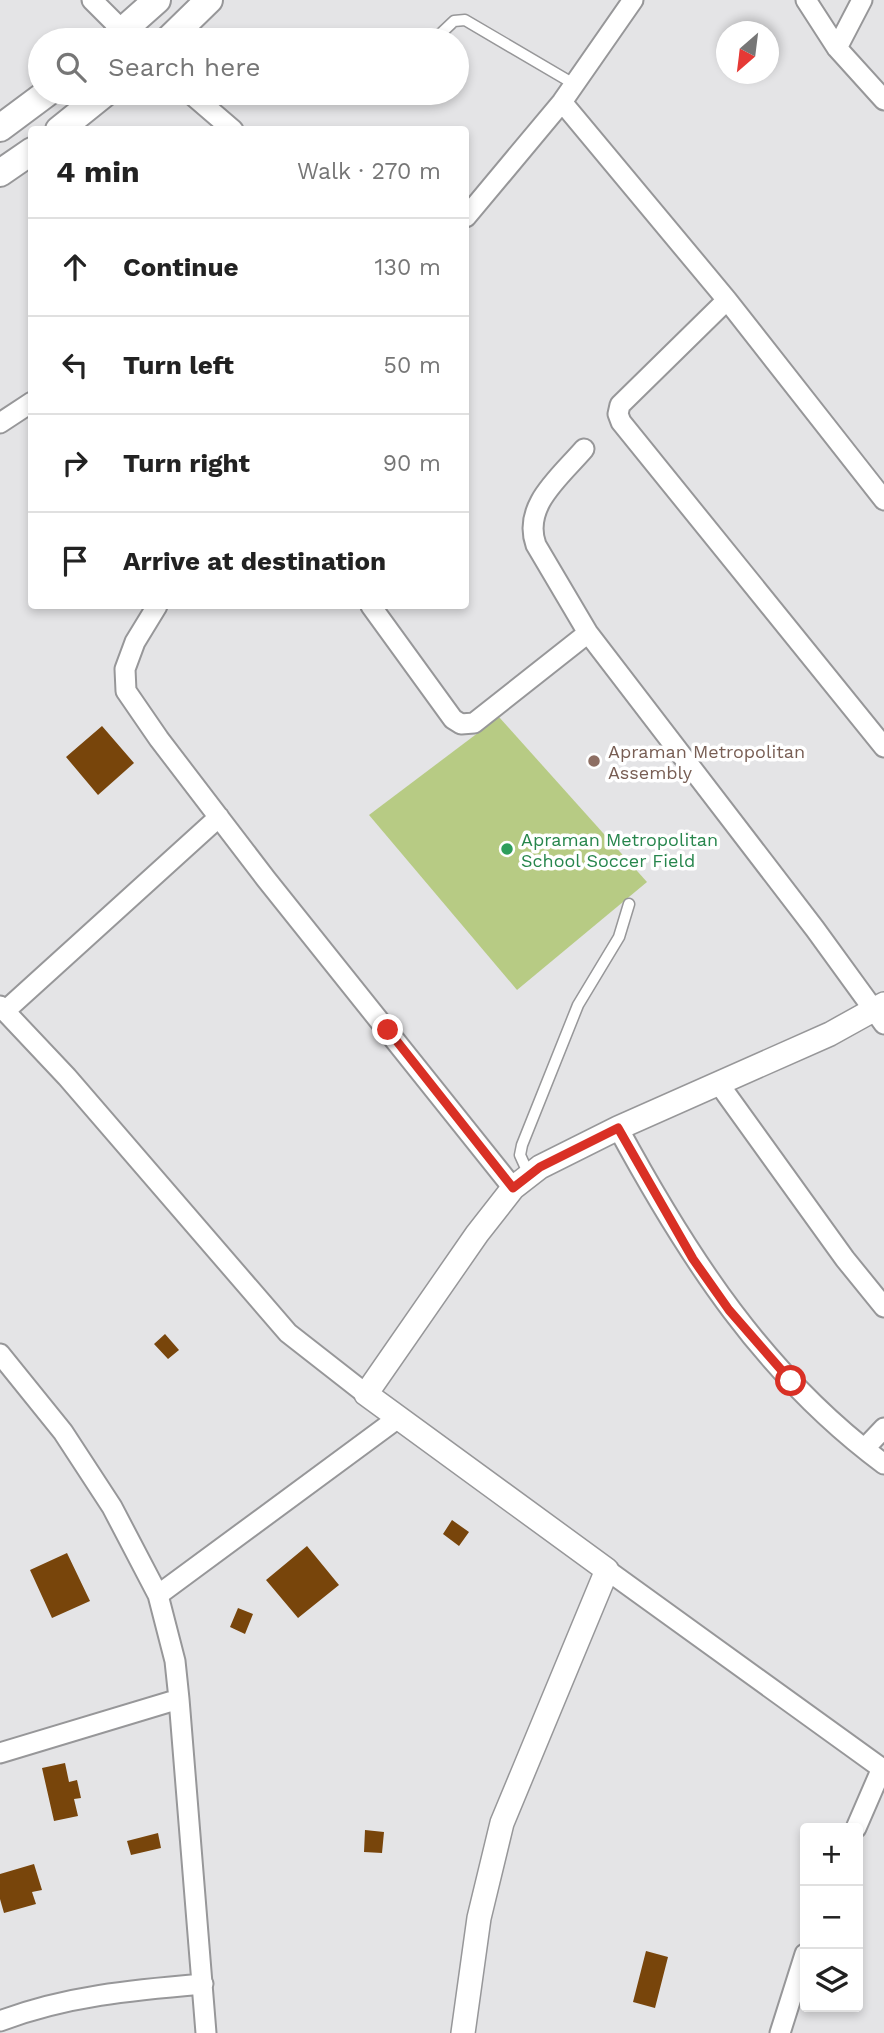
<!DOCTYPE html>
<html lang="en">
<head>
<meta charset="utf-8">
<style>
  :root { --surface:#fff; --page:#f2f2f2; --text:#222; --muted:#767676; --line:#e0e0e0 }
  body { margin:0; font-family:"Work Sans",sans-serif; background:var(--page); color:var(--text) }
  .controls { position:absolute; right:21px; bottom:21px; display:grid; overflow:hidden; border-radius:7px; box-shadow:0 4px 10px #0003 }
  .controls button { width:63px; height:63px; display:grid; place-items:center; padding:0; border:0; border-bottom:2px solid var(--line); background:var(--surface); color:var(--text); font:35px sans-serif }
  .compass { position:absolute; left:716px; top:21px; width:63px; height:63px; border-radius:50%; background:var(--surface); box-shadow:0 4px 10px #0003; rotate:208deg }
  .stop { position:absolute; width:21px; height:21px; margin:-16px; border:5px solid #d93025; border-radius:50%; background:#fff }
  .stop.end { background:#d93025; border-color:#fff; box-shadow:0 2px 7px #0008 }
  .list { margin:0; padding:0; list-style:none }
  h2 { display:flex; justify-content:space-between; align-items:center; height:91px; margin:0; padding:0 28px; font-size:30px }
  h2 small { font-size:23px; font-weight:400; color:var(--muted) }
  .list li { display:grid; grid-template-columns:46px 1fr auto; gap:21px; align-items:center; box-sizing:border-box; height:98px; padding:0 28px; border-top:2px solid var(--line) }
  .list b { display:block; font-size:26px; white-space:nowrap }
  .list em { font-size:23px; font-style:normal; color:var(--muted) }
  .icon { flex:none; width:38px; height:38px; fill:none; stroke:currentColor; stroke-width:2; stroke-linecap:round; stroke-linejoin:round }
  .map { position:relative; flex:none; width:884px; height:2033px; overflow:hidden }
  .search { position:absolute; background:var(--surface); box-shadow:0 4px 10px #0003; left:28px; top:28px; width:441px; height:77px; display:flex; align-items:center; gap:18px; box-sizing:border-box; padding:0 24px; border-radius:38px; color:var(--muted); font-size:26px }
  .panel { position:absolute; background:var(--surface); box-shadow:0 4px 10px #0003; left:28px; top:126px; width:441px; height:483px; border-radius:7px }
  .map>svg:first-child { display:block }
  .green { fill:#b7cb84 }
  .building { fill:#78450b }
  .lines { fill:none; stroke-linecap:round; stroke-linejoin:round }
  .service-casing { stroke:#979799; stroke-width:13 }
  .minor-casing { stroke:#979799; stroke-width:23 }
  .tertiary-casing { stroke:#979799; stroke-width:26 }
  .secondary-casing { stroke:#979799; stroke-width:30 }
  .service { stroke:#fff; stroke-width:10 }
  .minor { stroke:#fff; stroke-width:19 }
  .tertiary { stroke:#fff; stroke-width:23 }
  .secondary { stroke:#fff; stroke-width:26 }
  .route { stroke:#d93025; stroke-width:9 }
  .education-dot { fill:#8d6e63; stroke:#fff; stroke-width:2.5 }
  .leisure-dot { fill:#2e9e5b; stroke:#fff; stroke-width:2.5 }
  .labels { text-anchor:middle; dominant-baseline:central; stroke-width:7; stroke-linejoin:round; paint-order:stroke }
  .education-label { font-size:18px; fill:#785e54; stroke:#fff; text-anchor:start }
  .leisure-label { font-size:18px; fill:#27864d; stroke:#fff; text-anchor:start }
</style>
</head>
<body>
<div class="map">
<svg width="884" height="2033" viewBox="0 0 884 2033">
  <rect width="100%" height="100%" fill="#e4e4e6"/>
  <path class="green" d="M 499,717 L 647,882 L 517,990 L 369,815 Z"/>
  <path class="building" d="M 102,726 L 134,763 L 98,795 L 66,757 Z
    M 165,1334 L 179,1350 L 168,1359 L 154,1344 Z
    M 452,1520 L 469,1532 L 459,1546 L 443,1534 Z
    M 307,1546 L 339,1585 L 298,1618 L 266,1580 Z
    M 67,1553 L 90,1601 L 52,1618 L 30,1570 Z
    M 238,1608 L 253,1614 L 245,1634 L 230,1627 Z
    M 65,1763 L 69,1782 L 77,1780 L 81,1798 L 74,1799 L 78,1816 L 54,1821 L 42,1768 Z
    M 365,1830 L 384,1832 L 382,1853 L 364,1852 Z
    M 158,1833 L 161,1848 L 131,1855 L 127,1841 Z
    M 34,1864 L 42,1890 L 32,1892 L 36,1904 L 4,1913 L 0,1899 L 0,1874 Z
    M 646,1951 L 668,1957 L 655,2008 L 633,2002 Z"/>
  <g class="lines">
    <g class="service-casing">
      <path id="service" d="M 434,40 L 454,21 L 465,20 L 574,84
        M 529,1175 L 520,1155 L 522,1145 L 578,1005 L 619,937 L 629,904"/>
    </g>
    <g class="minor-casing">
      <path id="minor" d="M 92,0 L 123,31
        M 806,0 L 837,48 L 884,100
        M 837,48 L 862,0
        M 190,93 L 233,130
        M 562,102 L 727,300 L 884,500
        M 466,217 L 562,102 L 633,0
        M 727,300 L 620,405 L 618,414 L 621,422 L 884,747
        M 0,423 L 32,402
        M 584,449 C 560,477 522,506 536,545 L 588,633 L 815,929 L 884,1024
        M 157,606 L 135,642 L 125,669 L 126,691 L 159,739 L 266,879 L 513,1188
        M 371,606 L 453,719 L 461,724 L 474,723 L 588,633
        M 0,1006 L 67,1077 L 288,1333 L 366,1394
        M 5,1011 L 219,817
        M 719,1084 L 845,1259 L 884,1307
        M 618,1128 C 688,1257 764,1375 884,1464
        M 0,1354 L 63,1432 L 112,1507 L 158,1595 L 175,1661 L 179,1699 L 206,2033
        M 865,1448 L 884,1428
        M 607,1570 L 884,1770
        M 158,1595 L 398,1418
        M 0,1753 L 179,1699
        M 856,1828 L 882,1768
        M 0,2021 C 66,1996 133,1990 203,1984
        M 780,2033 L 805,1954"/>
    </g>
    <g class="tertiary-casing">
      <path id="tertiary" d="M 463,2033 L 479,1918 L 502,1823 L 607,1570 L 366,1394 L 477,1234 L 513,1188 L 540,1167 L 618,1128 L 830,1034 L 884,1004"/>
    </g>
    <g class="secondary-casing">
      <path id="secondary" d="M 112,40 L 157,0
        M 168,40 L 209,0
        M 0,128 L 47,93
        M 59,130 L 105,93
        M 0,173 L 32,151"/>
    </g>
    <use href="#service" class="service"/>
    <use href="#minor" class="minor"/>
    <use href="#tertiary" class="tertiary"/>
    <use href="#secondary" class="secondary"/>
  </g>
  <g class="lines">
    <path class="route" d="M 388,1030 L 513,1188 L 540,1167 L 618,1128 L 693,1259 L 729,1310 L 791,1381"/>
  </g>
  <circle class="education-dot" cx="594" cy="761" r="7"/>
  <circle class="leisure-dot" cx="507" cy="849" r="7"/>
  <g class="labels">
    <g class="education-label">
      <text x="608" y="751">Apraman Metropolitan<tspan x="608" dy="21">Assembly</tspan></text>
    </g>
    <g class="leisure-label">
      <text x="521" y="839">Apraman Metropolitan<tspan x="521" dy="21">School Soccer Field</tspan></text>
    </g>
  </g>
</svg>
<div class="controls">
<button>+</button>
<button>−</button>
<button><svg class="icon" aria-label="layers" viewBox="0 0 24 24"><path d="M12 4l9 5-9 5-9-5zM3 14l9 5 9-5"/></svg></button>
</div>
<svg class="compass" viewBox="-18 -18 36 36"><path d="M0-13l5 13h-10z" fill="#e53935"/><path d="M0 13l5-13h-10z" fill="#767676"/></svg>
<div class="stop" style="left:791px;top:1381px"></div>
<div class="stop end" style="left:388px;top:1030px"></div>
<div class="search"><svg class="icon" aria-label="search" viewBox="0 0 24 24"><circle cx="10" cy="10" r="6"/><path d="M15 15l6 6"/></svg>Search here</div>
<section class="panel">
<h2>4 min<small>Walk · 270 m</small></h2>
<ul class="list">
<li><svg class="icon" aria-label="ahead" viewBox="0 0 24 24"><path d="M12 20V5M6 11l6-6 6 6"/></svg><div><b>Continue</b></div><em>130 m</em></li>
<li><svg class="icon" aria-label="left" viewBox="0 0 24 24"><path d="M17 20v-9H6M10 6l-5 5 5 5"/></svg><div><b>Turn left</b></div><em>50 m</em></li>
<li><svg class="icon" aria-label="right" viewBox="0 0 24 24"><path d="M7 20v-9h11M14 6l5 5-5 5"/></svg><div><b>Turn right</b></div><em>90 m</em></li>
<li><svg class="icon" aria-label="arrive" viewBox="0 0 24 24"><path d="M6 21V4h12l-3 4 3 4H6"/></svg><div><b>Arrive at destination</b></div></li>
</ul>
</section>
</div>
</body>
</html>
